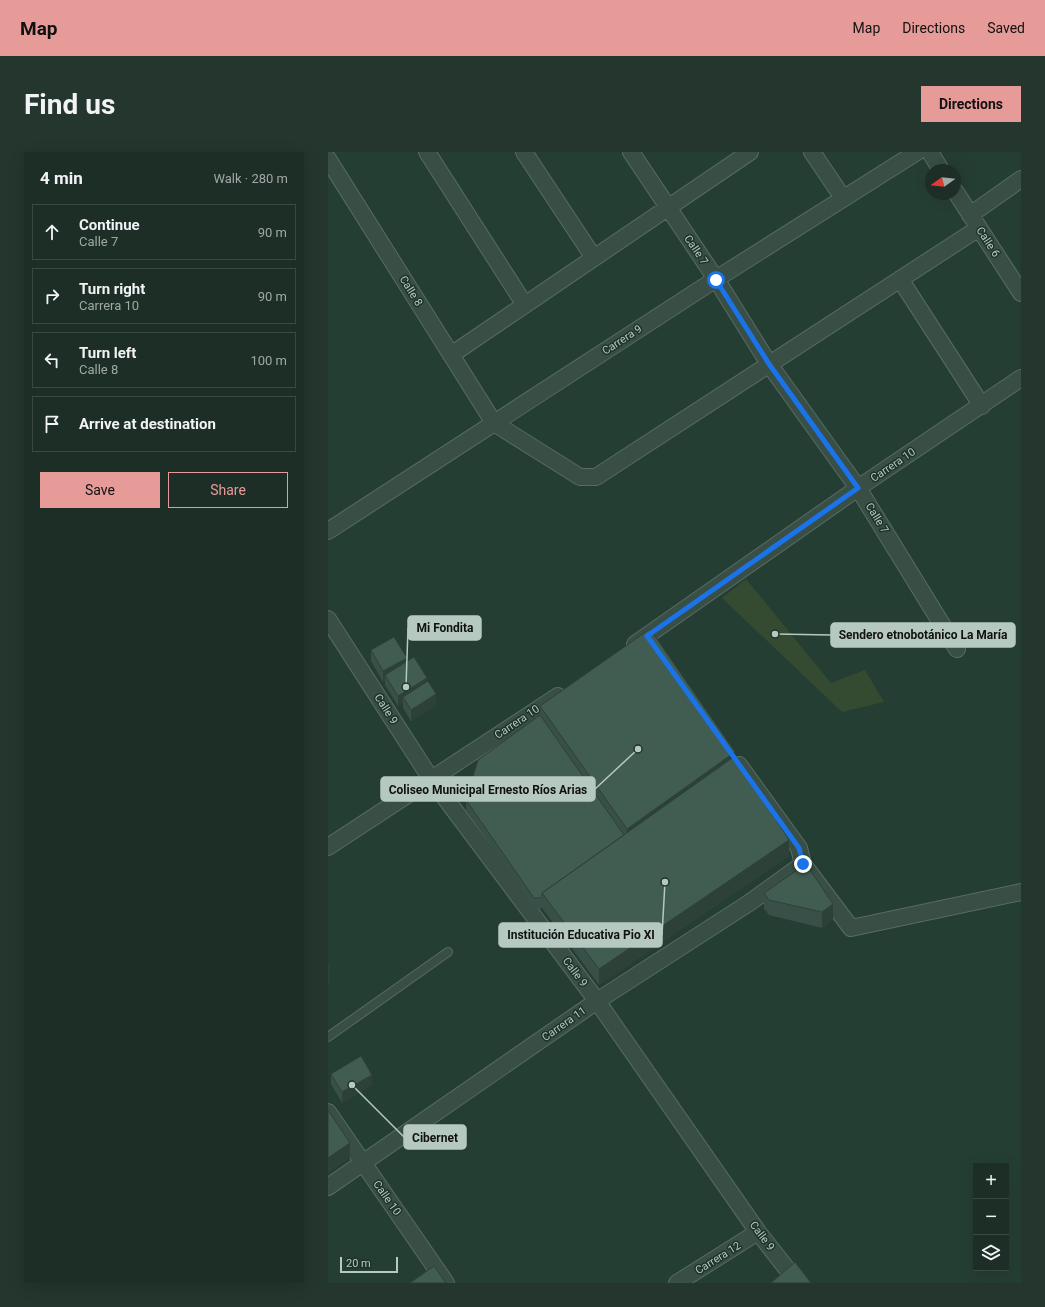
<!DOCTYPE html>
<html lang="en">
<head>
<meta charset="utf-8">
<style>
  :root { --surface:#1c2e26; --page:#25362e; --text:#f1f3f6; --muted:#a0a8a7; --line:#3a4a43; --accent:#e69b98 }
  body { margin:0; font-family:Roboto,sans-serif; background:var(--page); color:var(--text) }
  .controls { position:absolute; right:12px; bottom:12px; display:grid; overflow:hidden; border-radius:0px; box-shadow:0 4px 16px #0002 }
  .controls button { width:36px; height:36px; display:grid; place-items:center; padding:0; border:0; border-bottom:1px solid var(--line); background:var(--surface); color:var(--text); font:20px sans-serif }
  .compass { position:absolute; left:597px; top:12px; width:36px; height:36px; border-radius:50%; background:var(--surface); box-shadow:0 4px 16px #0002; rotate:255deg }
  .scale { position:absolute; left:12px; bottom:10px; width:58px; box-sizing:border-box; padding-left:4px; border:2px solid #b5c9c1; border-top:0; font-size:11px; line-height:14px; white-space:nowrap; color:#b5c9c1; -webkit-text-stroke:3px #1e332a; paint-order:stroke }
  .stop { position:absolute; width:12px; height:12px; margin:-9px; border:3px solid #1a73e8; border-radius:50%; background:#fff }
  .stop.end { background:#1a73e8; border-color:#fff; box-shadow:0 1px 4px #0008 }
  .list { margin:0; padding:0; list-style:none }
  h2 { display:flex; justify-content:space-between; align-items:center; height:52px; margin:0; padding:0 16px; font-size:17px }
  h2 small { font-size:13px; font-weight:400; color:var(--muted) }
  .list li { display:grid; grid-template-columns:26px 1fr auto; gap:12px; align-items:center; box-sizing:border-box; height:56px; margin:0 8px 8px; padding:0 8px; border:1px solid var(--line); border-radius:0px }
  .list b { display:block; font-size:15px; white-space:nowrap }
  .list p { margin:0; font-size:13px; white-space:nowrap; color:var(--muted) }
  .list em { font-size:13px; font-style:normal; color:var(--muted) }
  .actions { display:flex; gap:8px; padding:12px 16px }
  .actions a { flex:1; padding:9px 0; border:1px solid var(--accent); border-radius:0px; text-align:center; font-size:14px; color:var(--accent) }
  .actions .main { background:var(--accent); color:#111 }
  .icon { flex:none; width:22px; height:22px; fill:none; stroke:currentColor; stroke-width:2; stroke-linecap:round; stroke-linejoin:round }
  .map { position:relative; flex:none; width:693px; height:1131px; overflow:hidden; border-radius:0px }
  header { display:flex; align-items:center; gap:24px; box-sizing:border-box; height:56px; padding:0 20px; background:var(--accent); color:#111 }
  header strong { font-size:19px }
  nav { display:flex; gap:22px; margin-inline-start:auto; font-size:14px }
  .intro { display:flex; align-items:center; justify-content:space-between; box-sizing:border-box; height:96px; padding:0 24px }
  h1 { margin:0; font-size:28px }
  .button { padding:10px 18px; border-radius:0px; background:var(--accent); color:#111; font-size:14px; font-weight:700 }
  main { display:flex; gap:24px; padding:0 24px }
  aside { flex:1; background:var(--surface); border-radius:0px; box-shadow:0 4px 16px #0002 }
  .map>svg:first-child { display:block }
  .green { fill:#344a31 }
  .lines { fill:none; stroke-linecap:round; stroke-linejoin:round }
  .lane-casing { stroke:#576c63; stroke-width:10 }
  .street-casing { stroke:#576c63; stroke-width:18 }
  .lane { stroke:#394e45; stroke-width:8 }
  .street { stroke:#394e45; stroke-width:16 }
  .wall { fill:#385047 }
  .shaded-wall { fill:#2e4139 }
  .building { fill:#415d52; stroke:#2e4139 }
  .route { stroke:#1a73e8; stroke-width:5 }
  .labels { text-anchor:middle; dominant-baseline:central; stroke-width:3; stroke-linejoin:round; paint-order:stroke }
  .street-label { font-size:11px; fill:#b5c9c1; stroke:#1e332a }
  .leader { fill:none; stroke:#b5c9c1; stroke-width:1.5 }
  .callout-dot { fill:#b5c9c1; stroke:#1e332a; stroke-width:1.5 }
  .callout { fill:#b5c9c1; stroke:#b5c9c1; stroke-width:1.5 }
  .callout-label { font-size:12px; text-anchor:middle; font-weight:bold; fill:#111 }
</style>
</head>
<body>
<header>
<strong>Map</strong>
<nav><a>Map</a><a>Directions</a><a>Saved</a></nav>
</header>
<div class="intro"><h1>Find us</h1><a class="button">Directions</a></div>
<main>
<aside>
<h2>4 min<small>Walk · 280 m</small></h2>
<ul class="list">
<li><svg class="icon" aria-label="ahead" viewBox="0 0 24 24"><path d="M12 20V5M6 11l6-6 6 6"/></svg><div><b>Continue</b><p>Calle 7</p></div><em>90 m</em></li>
<li><svg class="icon" aria-label="right" viewBox="0 0 24 24"><path d="M7 20v-9h11M14 6l5 5-5 5"/></svg><div><b>Turn right</b><p>Carrera 10</p></div><em>90 m</em></li>
<li><svg class="icon" aria-label="left" viewBox="0 0 24 24"><path d="M17 20v-9H6M10 6l-5 5 5 5"/></svg><div><b>Turn left</b><p>Calle 8</p></div><em>100 m</em></li>
<li><svg class="icon" aria-label="arrive" viewBox="0 0 24 24"><path d="M6 21V4h12l-3 4 3 4H6"/></svg><div><b>Arrive at destination</b></div></li>
</ul>
<div class="actions"><a class="main">Save</a><a>Share</a></div>
</aside>
<div class="map">
<svg width="693" height="1131" viewBox="0 0 693 1131">
  <rect width="100%" height="100%" fill="#253e33"/>
  <path class="green" d="M 418,427 L 503,531 L 537,518 L 556,550 L 514,560 L 394,446 Z"/>
  <g class="lines">
    <g class="lane-casing">
      <path id="lane" d="M 0,885 L 120,800"/>
    </g>
    <g class="street-casing">
      <path id="street" d="M 99,0 L 197,153
        M 196,0 L 266,106
        M 303,0 L 388,127 L 441,212 L 530,336 L 629,497
        M 484,0 L 515,46
        M 602,0 L 613,18
        M 0,7 L 166,271 L 252,325 L 268,325 L 651,76
        M 627,39 L 693,141
        M 642,63 L 693,27
        M 572,127 L 654,254
        M 123,203 L 422,0
        M 0,379 L 388,127 L 589,0
        M 0,467 L 103,627 L 269,849 L 430,1080 L 470,1131
        M 307,492 L 530,336 L 693,226
        M 411,613 L 471,696 L 475,712 L 523,776 L 693,740
        M 0,695 L 230,544
        M 0,960 L 118,1131
        M 0,1035 L 269,849 L 421,751 L 475,712
        M 349,1131 L 430,1080"/>
    </g>
    <use href="#lane" class="lane"/>
    <use href="#street" class="street"/>
  </g>
  <path class="wall" d="M 43,498 L 79,510 L 99,530 L 108,553 L 83,569 L 75,556 L 75,551 L 70,554 L 57,533 L 57,528 L 55,530 L 43,509 Z
    M 212,554 L 407,604 L 461,704 L 271,833 L 214,756 L 206,757 L 138,658 L 138,648 L 212,563 Z
    M 478,712 L 505,767 L 494,776 L 441,763 L 436,757 L 436,741 Z
    M 3,922 L 44,933 L 14,951 L 3,932 Z"/>
  <path class="shaded-wall" d="M 79,506 L 79,516 L 57,523 L 57,528 L 55,530 L 55,519 Z
    M 99,526 L 99,536 L 75,545 L 75,551 L 70,554 L 70,544 Z
    M 108,542 L 108,553 L 83,569 L 83,558 Z
    M 407,600 L 407,620 L 299,697 L 299,677 Z
    M 461,688 L 461,704 L 271,833 L 271,817 Z
    M 505,752 L 505,767 L 494,776 L 494,760 Z
    M 2,811 L 2,831 L 0,832 L 0,813 Z
    M 44,923 L 44,933 L 14,951 L 14,940 Z
    M 22,991 L 22,1006 L 0,1021 L 0,1006 Z"/>
  <path class="building" d="M 322,477 L 407,600 L 299,677 L 212,554 Z
    M 66,485 L 79,506 L 55,519 L 43,498 Z
    M 86,505 L 99,526 L 70,544 L 57,523 Z
    M 100,529 L 108,542 L 83,558 L 75,545 Z
    M 212,563 L 296,683 L 214,741 L 214,746 L 206,746 L 138,648 L 150,608 Z
    M 407,604 L 461,688 L 271,817 L 214,741 Z
    M 478,712 L 505,752 L 494,760 L 441,748 L 436,741 Z
    M 33,904 L 44,923 L 14,940 L 3,922 Z
    M 0,958 L 22,991 L 0,1006 Z
    M 467,1110 L 483,1131 L 443,1131 Z
    M 106,1114 L 118,1131 L 82,1131 Z"/>
  <g class="lines">
    <path class="route" d="M 388,128 L 441,212 L 530,336 L 319,484 L 471,696 L 475,712"/>
  </g>
  <g class="labels">
    <g class="street-label">
      <text transform="translate(660 90) rotate(57)">Calle 6</text>
      <text transform="translate(368 98) rotate(56)">Calle 7</text>
      <text transform="translate(83 139) rotate(58)">Calle 8</text>
      <text transform="translate(294 188) rotate(-33)">Carrera 9</text>
      <text transform="translate(565 313) rotate(-34)">Carrera 10</text>
      <text transform="translate(549 366) rotate(58)">Calle 7</text>
      <text transform="translate(58 557) rotate(57)">Calle 9</text>
      <text transform="translate(189 570) rotate(-34)">Carrera 10</text>
      <text transform="translate(247 820) rotate(53)">Calle 9</text>
      <text transform="translate(236 872) rotate(-35)">Carrera 11</text>
      <text transform="translate(59 1046) rotate(55)">Calle 10</text>
      <text transform="translate(434 1084) rotate(53)">Calle 9</text>
      <text transform="translate(390 1106) rotate(-32)">Carrera 12</text>
    </g>
  </g>
  <path class="leader" d="M78 535L80 476M447 482L503 483M310 597L267 637M337 730L334 783M24 933L76 985"/>
  <g class="callout-dot">
    <circle cx="78" cy="535" r="4"/>
    <circle cx="447" cy="482" r="4"/>
    <circle cx="310" cy="597" r="4"/>
    <circle cx="337" cy="730" r="4"/>
    <circle cx="24" cy="933" r="4"/>
  </g>
  <g class="callout">
    <rect x="80" y="464" width="73" height="24" rx="4"/>
    <rect x="503" y="471" width="184" height="24" rx="4"/>
    <rect x="53" y="625" width="214" height="24" rx="4"/>
    <rect x="171" y="771" width="163" height="24" rx="4"/>
    <rect x="76" y="973" width="62" height="24" rx="4"/>
  </g>
  <g class="callout-label">
    <text x="117" y="480">Mi Fondita</text>
    <text x="595" y="487">Sendero etnobotánico La María</text>
    <text x="160" y="642">Coliseo Municipal Ernesto Ríos Arias</text>
    <text x="253" y="787">Institución Educativa Pio XI</text>
    <text x="107" y="990">Cibernet</text>
  </g>
</svg>
<div class="controls">
<button>+</button>
<button>−</button>
<button><svg class="icon" aria-label="layers" viewBox="0 0 24 24"><path d="M12 4l9 5-9 5-9-5zM3 14l9 5 9-5"/></svg></button>
</div>
<svg class="compass" viewBox="-18 -18 36 36"><path d="M0-13l5 13h-10z" fill="#e53935"/><path d="M0 13l5-13h-10z" fill="#a0a8a7"/></svg>
<div class="scale">20 m</div>
<div class="stop" style="left:388px;top:128px"></div>
<div class="stop end" style="left:475px;top:712px"></div>
</div>
</main>
</body>
</html>
